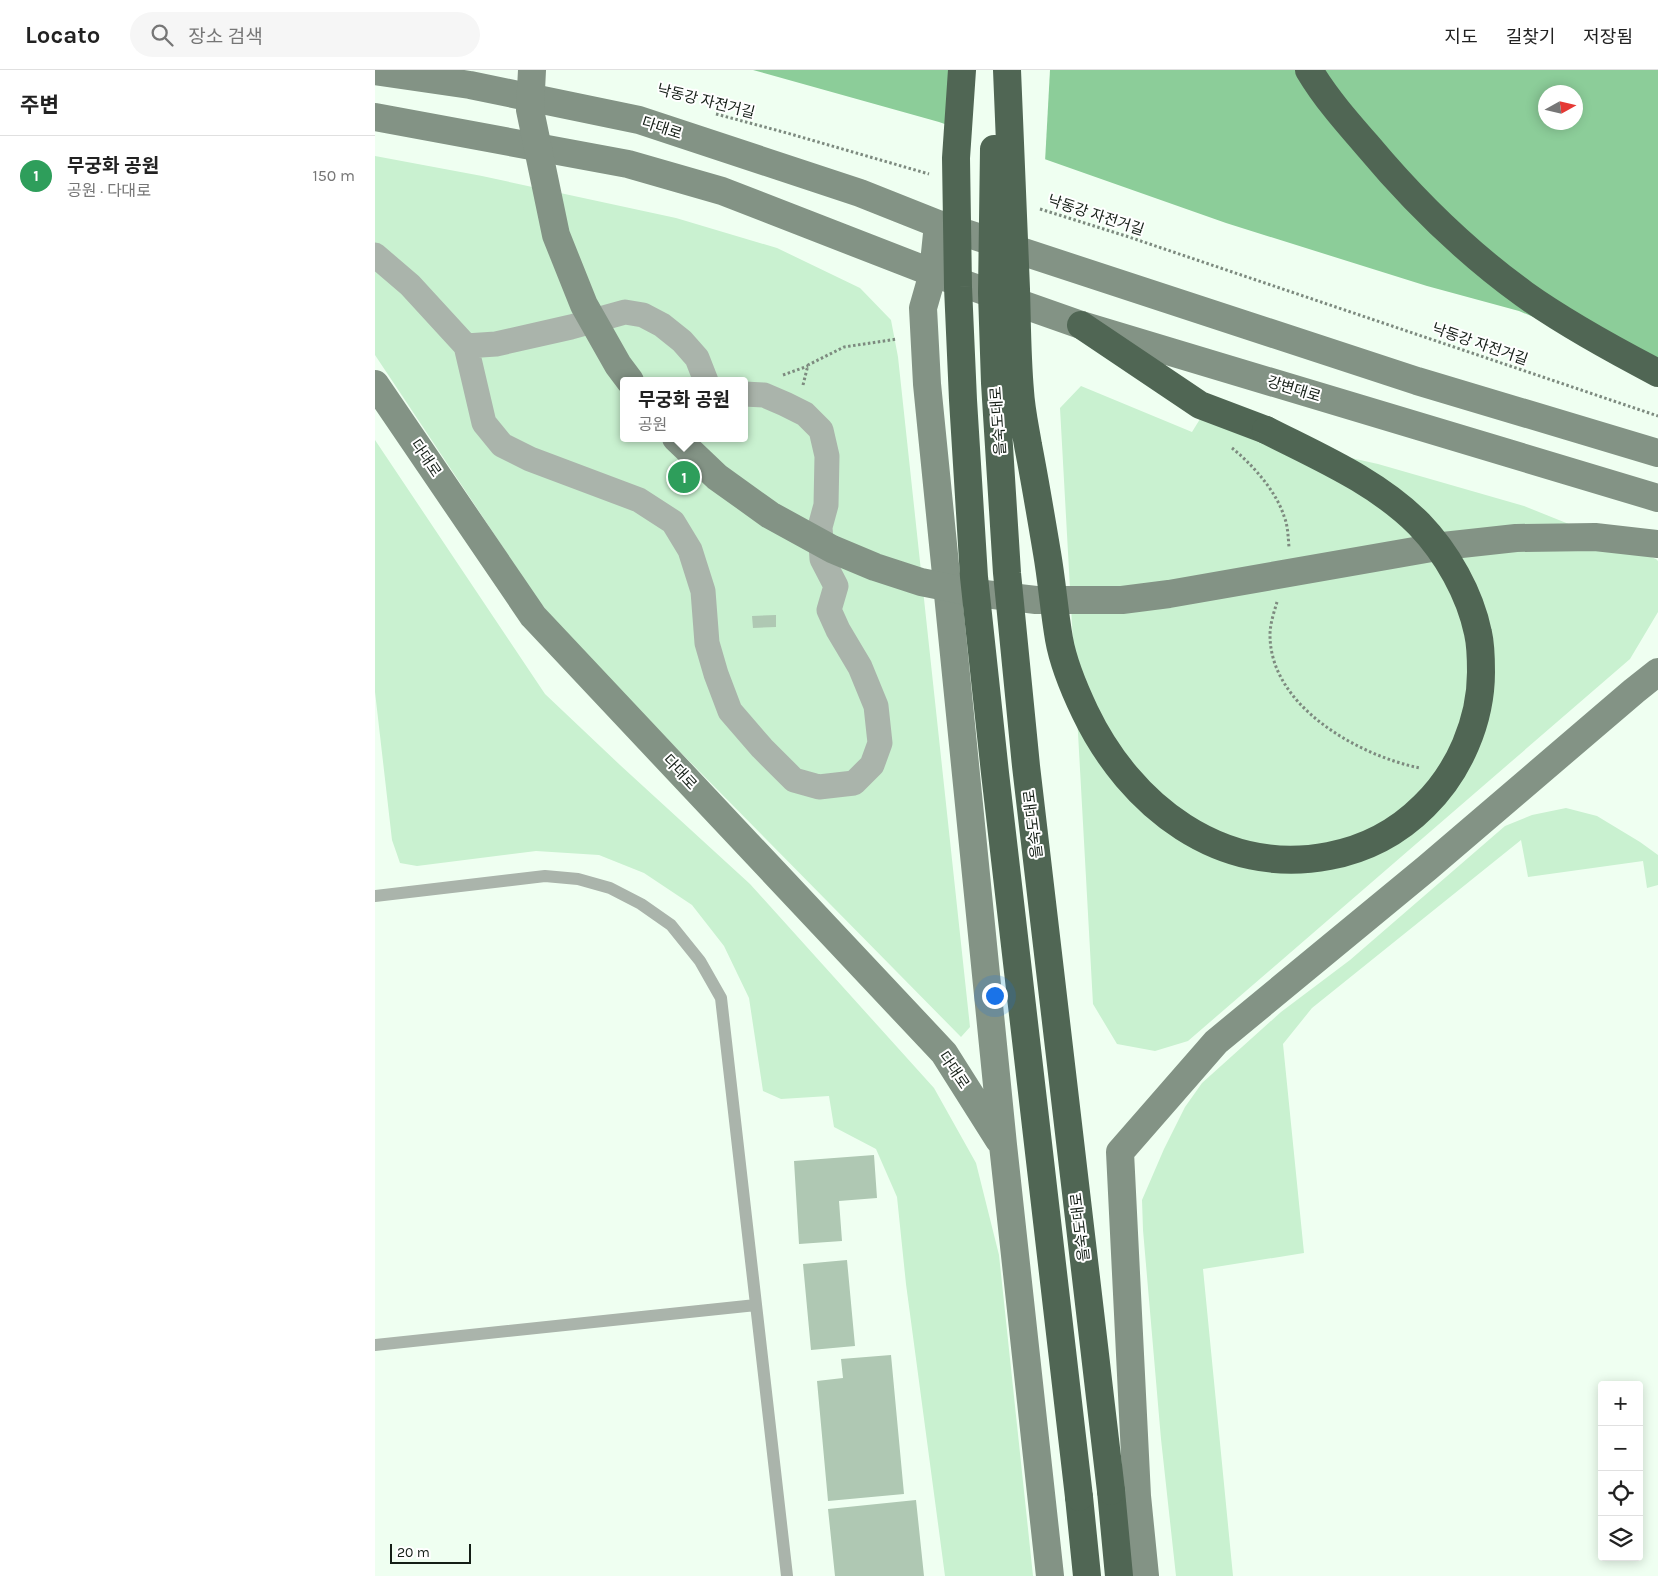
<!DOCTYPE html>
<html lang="ko">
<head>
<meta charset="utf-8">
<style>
  :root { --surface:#fff; --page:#f6f6f6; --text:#222; --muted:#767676; --line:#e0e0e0; --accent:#0f766e }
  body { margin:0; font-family:Karla,"Noto Sans KR",sans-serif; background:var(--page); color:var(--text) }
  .controls { position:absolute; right:15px; bottom:15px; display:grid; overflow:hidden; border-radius:5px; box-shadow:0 2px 12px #0003 }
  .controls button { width:45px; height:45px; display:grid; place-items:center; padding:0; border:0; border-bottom:1px solid var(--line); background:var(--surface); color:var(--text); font:25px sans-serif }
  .compass { position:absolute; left:1163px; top:15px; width:45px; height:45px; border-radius:50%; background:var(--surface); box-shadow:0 2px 12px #0003; rotate:82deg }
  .scale { position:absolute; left:15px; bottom:12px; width:81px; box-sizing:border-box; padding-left:5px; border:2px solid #141e16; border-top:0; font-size:14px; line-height:18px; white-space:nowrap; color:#141e16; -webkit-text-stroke:4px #fff; paint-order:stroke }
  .you { position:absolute; left:619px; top:925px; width:18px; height:18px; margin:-12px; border:4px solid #fff; border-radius:50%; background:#1a73e8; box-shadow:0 0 0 8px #1a73e833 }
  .badge { display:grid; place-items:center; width:32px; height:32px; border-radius:50%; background:var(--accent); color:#fff; font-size:16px; font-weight:700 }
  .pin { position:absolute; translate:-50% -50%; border:2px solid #fff; box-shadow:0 1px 5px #0006 }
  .popup { position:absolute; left:245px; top:307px; width:128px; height:65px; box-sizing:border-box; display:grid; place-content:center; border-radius:5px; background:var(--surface); filter:drop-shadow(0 1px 4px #0005); font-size:16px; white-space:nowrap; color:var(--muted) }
  .popup b { font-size:19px; color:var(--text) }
  .popup::after { content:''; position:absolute; left:50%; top:100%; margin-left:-10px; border:10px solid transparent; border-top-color:var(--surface) }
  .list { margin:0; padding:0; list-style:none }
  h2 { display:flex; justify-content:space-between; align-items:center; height:65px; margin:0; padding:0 20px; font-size:21px }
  h2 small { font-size:16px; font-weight:400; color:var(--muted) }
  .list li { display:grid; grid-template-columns:32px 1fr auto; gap:15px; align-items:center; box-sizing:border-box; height:80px; padding:0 20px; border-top:1px solid var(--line) }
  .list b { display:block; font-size:19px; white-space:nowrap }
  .list p { margin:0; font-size:16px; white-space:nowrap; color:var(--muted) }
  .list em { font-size:16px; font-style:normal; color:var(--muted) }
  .icon { flex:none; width:28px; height:28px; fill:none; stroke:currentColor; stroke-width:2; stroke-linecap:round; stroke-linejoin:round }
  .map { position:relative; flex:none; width:1283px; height:1506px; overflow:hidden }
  header { display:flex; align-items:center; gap:30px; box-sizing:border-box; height:70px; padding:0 25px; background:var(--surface); border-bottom:1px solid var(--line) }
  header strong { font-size:24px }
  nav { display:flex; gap:28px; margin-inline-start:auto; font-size:18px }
  .search { width:350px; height:45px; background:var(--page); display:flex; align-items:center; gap:12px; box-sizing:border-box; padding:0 18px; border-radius:28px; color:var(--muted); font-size:19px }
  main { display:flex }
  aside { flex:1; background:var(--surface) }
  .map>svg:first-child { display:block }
  .green { fill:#c9f1d0; fill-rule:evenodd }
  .water { fill:#8ccd99; fill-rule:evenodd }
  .pier { fill:#effff1 }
  .building { fill:#afc8b3 }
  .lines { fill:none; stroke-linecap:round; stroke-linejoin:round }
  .path { stroke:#7d8a7f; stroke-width:3; stroke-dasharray:2.5 2.5; stroke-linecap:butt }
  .lane { stroke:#aab4ab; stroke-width:12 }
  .street { stroke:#aab4ab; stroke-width:25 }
  .secondary { stroke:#839385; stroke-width:28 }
  .highway { stroke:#506654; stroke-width:28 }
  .secondary-bridge { stroke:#839385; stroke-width:28 }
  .highway-bridge { stroke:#506654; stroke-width:28 }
  .labels { text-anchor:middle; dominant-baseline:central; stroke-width:4; stroke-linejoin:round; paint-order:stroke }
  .street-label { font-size:15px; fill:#141e16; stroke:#fff }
</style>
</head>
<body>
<header>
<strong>Locato</strong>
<div class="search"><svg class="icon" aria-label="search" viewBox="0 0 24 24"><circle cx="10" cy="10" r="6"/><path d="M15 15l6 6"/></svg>장소 검색</div>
<nav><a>지도</a><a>길찾기</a><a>저장됨</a></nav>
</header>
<main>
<aside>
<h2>주변<small></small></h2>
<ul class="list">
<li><span class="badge" style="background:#2e9e5b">1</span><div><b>무궁화 공원</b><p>공원 · 다대로</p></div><em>150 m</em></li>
</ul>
</aside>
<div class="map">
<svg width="1283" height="1506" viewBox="0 0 1283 1506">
  <rect width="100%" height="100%" fill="#effff1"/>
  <path class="green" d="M 0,86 L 107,106 L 301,148 L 402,178 L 485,218 L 516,250 L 523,287 L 595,957 L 586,967 L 193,568 L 161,527 L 0,285 ZM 249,311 L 369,311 L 369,368 L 249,368 Z
    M 706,316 L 817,362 L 825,349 L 872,365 L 1003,394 L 1149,436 L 1281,489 L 1283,491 L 1283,542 L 1255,589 L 813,971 L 780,981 L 742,974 L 718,934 L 685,338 Z
    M 0,370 L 170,624 L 245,695 L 375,814 L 559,1018 L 601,1093 L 624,1185 L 658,1506 L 570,1506 L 531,1214 L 522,1127 L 501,1079 L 459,1057 L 454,1026 L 406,1029 L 388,1021 L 374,928 L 349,876 L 317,835 L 269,803 L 224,785 L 161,781 L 42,796 L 25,793 L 17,770 L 0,622 Z
    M 1191,738 L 1222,746 L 1265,772 L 1283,785 L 1283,815 L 1272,818 L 1268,791 L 1153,807 L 1146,770 L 937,938 L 908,974 L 929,1183 L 828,1199 L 858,1506 L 801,1506 L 786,1369 L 768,1160 L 767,1130 L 789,1079 L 810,1037 L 827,1013 L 906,942 L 975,890 L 1130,756 L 1157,745 Z"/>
  <path class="water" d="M 378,0 L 1283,0 L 1283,299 L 1144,241 L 1052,216 L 851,153 L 564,52 ZM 1170,22 L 1200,22 L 1200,52 L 1170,52 Z"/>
  <path class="pier" d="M 582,0 L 675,0 L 670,92 L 579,60 Z"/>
  <path class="building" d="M 401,545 L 401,557 L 378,558 L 377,546 Z
    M 499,1085 L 502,1128 L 464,1131 L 467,1171 L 424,1174 L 419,1091 Z
    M 472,1190 L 480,1276 L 436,1280 L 428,1194 Z
    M 516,1285 L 529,1424 L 453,1431 L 442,1311 L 468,1308 L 466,1289 Z
    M 541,1430 L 549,1506 L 460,1506 L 453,1439 Z"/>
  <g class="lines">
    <path class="path" d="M 341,44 L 412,63 L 554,104
      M 665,139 L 751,166 L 1283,346
      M 408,305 L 433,296
      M 428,315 L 433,295 L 469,277 L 522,269
      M 857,378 C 877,394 901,421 909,446 C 913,456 913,466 914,477
      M 902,532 C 899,542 895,554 895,565 C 895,637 985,686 1045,698"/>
    <path class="lane" d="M 0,826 L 170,806 L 203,809 L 235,818 L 266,834 L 296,855 L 325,891 L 346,928 L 412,1506
      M 0,1275 L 381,1235"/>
    <path class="street" d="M 0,185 L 35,215 L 91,276 L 109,353 L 127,375 L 155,389 L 264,430 L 298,452 L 315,480 L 328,521 L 332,573 L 341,604 L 355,641 L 387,678 L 419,710 L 444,717 L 479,713 L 497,695 L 505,673 L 501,636 L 485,597 L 463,560 L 454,540 L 461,516 L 447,489 L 445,457 L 451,435 L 452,386 L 446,360 L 430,344 L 410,334 L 389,325 L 369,324
      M 91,276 L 121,274 L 196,257 L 250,242 L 268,245 L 287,255 L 307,271 L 322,288 L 331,311"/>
    <path class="secondary" d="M 0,1 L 95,15 L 264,50 L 485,123 L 563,154 L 1042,311 L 1283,383
      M 0,47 L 253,94 L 347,121 L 558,203 L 706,255 L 1283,428
      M 563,154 L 558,203 L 548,238 L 552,314 L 628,1075 L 675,1506
      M 0,314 L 158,546 L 569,983 L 624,1070
      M 770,1506 L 762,1426 L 745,1082 L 841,972 L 1052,798 L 1259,621 L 1283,602"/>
    <path class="highway" d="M 934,0 C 950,27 971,51 992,75 C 1038,130 1091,182 1149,224 C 1191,254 1237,279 1283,303
      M 706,255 L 825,335 L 891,360
      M 736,1421 L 744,1506
      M 704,1427 L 712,1506"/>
    <path class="secondary-bridge" d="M 157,0 L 155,40 L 181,165 L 209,235 L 243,295 L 255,311
      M 301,368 L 342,407 L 395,445 L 457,479 L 500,497 L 546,512 L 601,523 L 661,530 L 747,530 L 794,524 L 1068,476 L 1141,468 L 1220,467 L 1283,474"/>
    <path class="highway-bridge" d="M 587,0 L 581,88 L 583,217 L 588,330 L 599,507 L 620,703 L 704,1427
      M 632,0 C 635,73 638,146 641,219 C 642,253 642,287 645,321 C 646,339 650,357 653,375 C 660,411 666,447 672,483 C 677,512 679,540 684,569 C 688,592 700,621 710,642 C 755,736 846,807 954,786 C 991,779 1023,762 1049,736 C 1084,702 1106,651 1106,602 C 1106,589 1106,576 1103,563 C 1095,524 1072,483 1044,454 C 1001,411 944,387 891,360
      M 619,79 L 617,223 L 620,313 L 632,503 L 651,696 L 736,1421"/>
  </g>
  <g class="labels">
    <g class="street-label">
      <text transform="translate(331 31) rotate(14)">낙동강 자전거길</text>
      <text transform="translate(287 58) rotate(18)">다대로</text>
      <text transform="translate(721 145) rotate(18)">낙동강 자전거길</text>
      <text transform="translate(1105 274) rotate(19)">낙동강 자전거길</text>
      <text transform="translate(919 319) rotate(17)">강변대로</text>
      <text transform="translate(623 351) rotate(-94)">을숙도대로</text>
      <text transform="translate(51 388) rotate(56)">다대로</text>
      <text transform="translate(305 702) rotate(47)">다대로</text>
      <text transform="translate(658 754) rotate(-97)">을숙도대로</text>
      <text transform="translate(579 1000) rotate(56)">다대로</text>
      <text transform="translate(705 1157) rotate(-97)">을숙도대로</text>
    </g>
  </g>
</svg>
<div class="controls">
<button>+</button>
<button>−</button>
<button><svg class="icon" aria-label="locate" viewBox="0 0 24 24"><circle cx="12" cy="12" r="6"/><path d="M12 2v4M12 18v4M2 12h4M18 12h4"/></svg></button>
<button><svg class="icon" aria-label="layers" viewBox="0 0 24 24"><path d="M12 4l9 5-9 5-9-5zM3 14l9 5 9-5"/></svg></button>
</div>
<svg class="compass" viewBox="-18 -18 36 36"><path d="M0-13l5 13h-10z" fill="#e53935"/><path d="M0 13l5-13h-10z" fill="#767676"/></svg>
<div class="scale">20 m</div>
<div class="you"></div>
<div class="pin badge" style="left:309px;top:407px;background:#2e9e5b">1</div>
<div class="popup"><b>무궁화 공원</b>공원</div>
</div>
</main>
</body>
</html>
